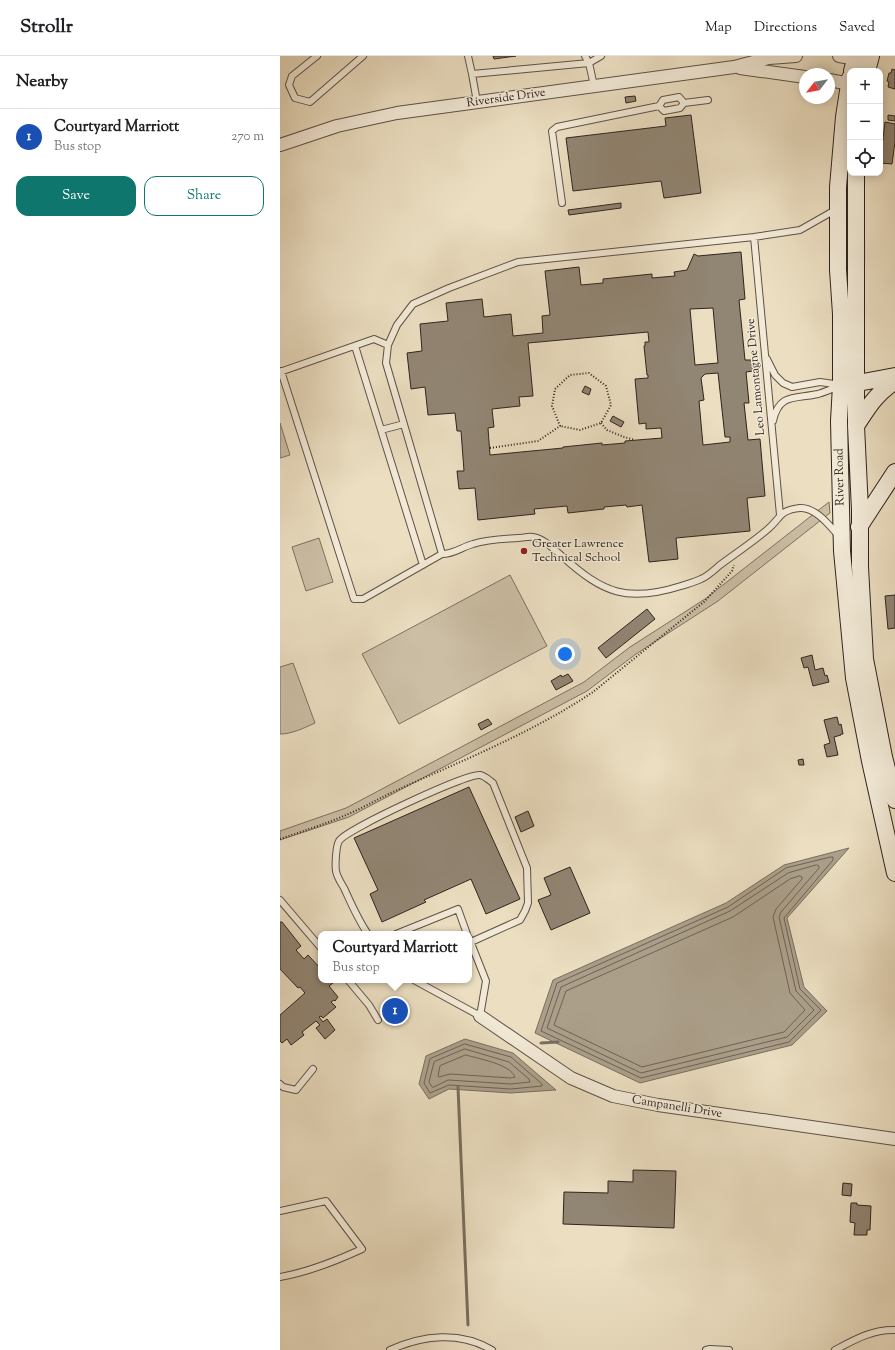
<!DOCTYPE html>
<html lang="en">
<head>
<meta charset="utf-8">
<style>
  :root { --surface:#fff; --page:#f6f6f6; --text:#202124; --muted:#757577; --line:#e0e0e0; --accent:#0f766e }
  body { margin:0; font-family:"Sorts Mill Goudy",serif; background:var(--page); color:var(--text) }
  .controls { position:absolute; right:12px; top:12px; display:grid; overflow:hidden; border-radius:8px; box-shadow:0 2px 10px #0003 }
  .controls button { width:36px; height:36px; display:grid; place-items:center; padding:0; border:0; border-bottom:1px solid var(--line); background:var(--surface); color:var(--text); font:20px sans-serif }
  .compass { position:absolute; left:519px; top:12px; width:36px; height:36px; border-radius:50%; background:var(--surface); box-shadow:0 2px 10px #0003; rotate:239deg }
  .you { position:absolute; left:285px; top:598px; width:14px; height:14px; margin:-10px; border:3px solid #fff; border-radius:50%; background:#1a73e8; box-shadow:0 0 0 6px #1a73e833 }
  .badge { display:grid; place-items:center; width:26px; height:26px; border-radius:50%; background:var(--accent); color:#fff; font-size:13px; font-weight:700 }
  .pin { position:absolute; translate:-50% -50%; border:2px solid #fff; box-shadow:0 1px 4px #0006 }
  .popup { position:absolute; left:38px; top:875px; width:154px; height:52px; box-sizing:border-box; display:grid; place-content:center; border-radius:8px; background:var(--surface); filter:drop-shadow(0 1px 3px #0005); font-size:13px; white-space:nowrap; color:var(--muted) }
  .popup b { font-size:15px; color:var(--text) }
  .popup::after { content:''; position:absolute; left:50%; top:100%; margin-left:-8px; border:8px solid transparent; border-top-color:var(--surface) }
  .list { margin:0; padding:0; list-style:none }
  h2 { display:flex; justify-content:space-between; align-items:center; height:52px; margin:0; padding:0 16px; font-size:17px }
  h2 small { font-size:13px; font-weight:400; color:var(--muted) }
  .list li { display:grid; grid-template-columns:26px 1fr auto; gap:12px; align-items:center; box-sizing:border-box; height:56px; padding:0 16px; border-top:1px solid var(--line) }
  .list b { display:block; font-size:15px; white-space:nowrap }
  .list p { margin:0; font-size:13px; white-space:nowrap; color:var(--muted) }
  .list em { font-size:13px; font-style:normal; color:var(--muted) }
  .actions { display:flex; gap:8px; padding:12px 16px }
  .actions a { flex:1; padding:9px 0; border:1px solid var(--accent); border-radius:12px; text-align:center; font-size:14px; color:var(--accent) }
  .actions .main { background:var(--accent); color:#fff }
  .icon { flex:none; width:22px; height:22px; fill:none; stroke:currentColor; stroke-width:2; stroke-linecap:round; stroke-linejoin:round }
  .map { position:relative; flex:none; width:615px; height:1294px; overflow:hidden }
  header { display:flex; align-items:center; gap:24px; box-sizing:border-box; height:56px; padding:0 20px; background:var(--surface); border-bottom:1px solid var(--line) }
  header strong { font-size:19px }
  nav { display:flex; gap:22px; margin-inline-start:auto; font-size:14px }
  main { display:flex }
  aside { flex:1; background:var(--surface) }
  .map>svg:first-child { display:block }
  .green { fill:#cbbea5; stroke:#7d7162 }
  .water { fill:#ab9f8a; stroke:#796e5f }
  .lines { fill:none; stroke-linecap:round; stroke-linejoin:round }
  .shore { stroke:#6d6254; stroke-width:1 }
  .stream { stroke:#796e5f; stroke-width:3 }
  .building { fill:#918573; stroke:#2f241e; fill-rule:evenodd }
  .lane-casing { stroke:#5e5247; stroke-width:8 }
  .street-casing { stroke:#5e5247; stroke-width:14 }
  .secondary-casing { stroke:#2f241e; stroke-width:18 }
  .path { stroke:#2f241e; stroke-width:2; stroke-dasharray:1 2; stroke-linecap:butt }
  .lane { stroke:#f2ead7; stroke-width:6 }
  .street { stroke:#f2ead7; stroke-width:12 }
  .secondary { stroke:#f2ead7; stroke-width:16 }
  .poi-dot { fill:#8f2418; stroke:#f2ead7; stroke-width:1.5 }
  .labels { text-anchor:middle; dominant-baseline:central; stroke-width:3; stroke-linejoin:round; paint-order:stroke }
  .street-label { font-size:12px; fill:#2f241e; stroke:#f2ead7 }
  .poi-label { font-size:12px; fill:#2f241e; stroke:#f2ead7; text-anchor:start }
</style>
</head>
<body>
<header>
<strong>Strollr</strong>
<nav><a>Map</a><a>Directions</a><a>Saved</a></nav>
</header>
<main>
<aside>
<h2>Nearby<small></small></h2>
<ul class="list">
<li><span class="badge" style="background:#1a4fb4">1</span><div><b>Courtyard Marriott</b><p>Bus stop</p></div><em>270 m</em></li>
</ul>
<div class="actions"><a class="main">Save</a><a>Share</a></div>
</aside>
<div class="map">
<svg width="615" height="1294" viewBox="0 0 615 1294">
  <rect width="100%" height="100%" fill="#ebdec1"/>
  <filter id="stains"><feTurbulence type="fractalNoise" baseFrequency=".005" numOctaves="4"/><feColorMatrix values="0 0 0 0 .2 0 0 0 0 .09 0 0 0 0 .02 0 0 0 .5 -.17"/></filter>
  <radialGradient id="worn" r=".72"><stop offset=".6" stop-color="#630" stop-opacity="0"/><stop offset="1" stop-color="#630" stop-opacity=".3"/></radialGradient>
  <path class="green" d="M 0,367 L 10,399 L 0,402 Z
    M 549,446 L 550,457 L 438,545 L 356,598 L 307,635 L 69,761 L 0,784 L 0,775 L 66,752 L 304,626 L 350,591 L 425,543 Z
    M 39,482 L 53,526 L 26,535 L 12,491 Z
    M 230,519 L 267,590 L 119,668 L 82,598 Z
    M 13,607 L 35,667 C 24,672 12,678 0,678 L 0,611 Z"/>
  <path class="water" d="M 569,792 L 507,862 L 524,931 L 547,955 L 512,989 L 360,1027 L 255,977 L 273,924 L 446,847 L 504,809 Z
    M 185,983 L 233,997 L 276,1034 L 231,1037 L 169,1033 L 149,1043 L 139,1028 L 146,1000 Z"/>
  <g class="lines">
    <path class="shore" d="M 551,801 L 553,801 L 553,804 L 504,862 L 520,933 L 541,954 L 509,986 L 361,1022 L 261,975 L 277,927 L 448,851 L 506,812 Z
      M 537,809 L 539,810 L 539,812 L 501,856 L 499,861 L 516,935 L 534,954 L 507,981 L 361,1017 L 267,972 L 281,931 L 450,855 L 508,817 Z
      M 520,820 L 522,821 L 522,823 L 496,853 L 493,861 L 510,937 L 525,954 L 504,976 L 362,1011 L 274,969 L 286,935 L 453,861 L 510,823 Z
      M 185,988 L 231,1001 L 262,1028 L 262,1030 L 231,1033 L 169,1029 L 150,1037 L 144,1027 L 150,1003 Z
      M 185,993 L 229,1006 L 249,1023 L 250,1026 L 231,1028 L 168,1024 L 154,1031 L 152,1031 L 149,1026 L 154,1006 Z
      M 186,999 C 199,1003 230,1008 235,1021 L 231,1022 L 170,1018 L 159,1021 L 158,1020 L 160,1010 Z"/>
    <path class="stream" d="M 261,987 L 278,986
      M 178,1031 L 188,1269"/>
  </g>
  <path class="building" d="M 213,0 L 236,0 L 214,3 Z
    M 612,13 L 615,14 L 615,33 L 608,31 L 609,26 L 607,25 L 609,17 L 611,17 Z
    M 355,40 L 356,45 L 346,47 L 345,41 Z
    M 411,59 L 421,137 L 384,142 L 381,125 L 293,135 L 286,82 L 386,70 L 385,62 Z
    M 608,59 L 615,60 L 615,65 L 608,64 Z
    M 605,66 L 615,68 L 615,86 L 612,108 L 600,107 Z
    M 341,147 L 341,152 L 289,159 L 288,154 Z
    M 461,196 L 465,243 L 459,244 L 465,304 L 471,304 L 473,315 L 466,316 L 469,347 L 464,347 L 468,384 L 480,383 L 485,440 L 467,442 L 470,475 L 396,482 L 398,503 L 369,506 L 362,449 L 347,451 L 346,449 L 324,451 L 324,453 L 288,457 L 287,450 L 254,453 L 255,458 L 198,464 L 195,432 L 179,433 L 177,415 L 184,415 L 181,375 L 177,375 L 175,357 L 148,359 L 145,331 L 131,333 L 127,297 L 142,295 L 140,268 L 168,265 L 166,247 L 202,243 L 204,261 L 231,258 L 233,280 L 263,277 L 262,260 L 270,259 L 265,215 L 299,211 L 301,229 L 323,227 L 323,223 L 372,218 L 372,222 L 395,220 L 394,216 L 407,214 L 414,198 L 418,200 ZM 433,252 L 438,307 L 415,309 L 410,253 ZM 368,276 L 369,286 L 365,286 L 365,290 L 364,290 L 367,319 L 368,319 L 368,322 L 355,323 L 359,368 L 366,367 L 366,373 L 381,372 L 382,382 L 345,385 L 345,387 L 322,389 L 322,387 L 283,391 L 283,392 L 210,399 L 208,372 L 214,371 L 212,353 L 240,350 L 239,341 L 253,340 L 248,287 ZM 438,317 L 445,381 L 450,381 L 450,386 L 423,389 L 419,345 L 424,344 L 421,322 L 425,318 Z
    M 305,330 L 311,333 L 309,339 L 302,336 Z
    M 333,360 L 344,366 L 341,371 L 330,365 Z
    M 615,539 L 615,572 L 608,573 L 605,540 Z
    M 367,553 L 375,563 L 326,602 L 318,592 Z
    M 532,599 L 535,614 L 543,612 L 545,620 L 547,619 L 549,626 L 533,630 L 528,611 L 524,612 L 521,602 Z
    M 288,618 L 293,625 L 276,634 L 271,625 L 281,619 L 282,621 Z
    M 557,661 L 559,669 L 561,668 L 563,678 L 561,678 L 561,679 L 554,681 L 558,699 L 547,701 L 544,689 L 550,687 L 544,664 Z
    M 208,663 L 212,668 L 201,674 L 198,668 Z
    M 523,703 L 524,709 L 519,709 L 518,704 Z
    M 189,731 L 240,843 L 206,858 L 191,823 L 144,844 L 146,846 L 102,866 L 90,838 L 98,834 L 74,782 Z
    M 248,755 L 254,770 L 241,776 L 235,761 Z
    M 290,811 L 310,857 L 271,874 L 258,844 L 271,839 L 264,822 Z
    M 0,866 L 2,866 L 21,890 L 16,894 L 24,903 L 28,899 L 41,913 L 41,924 L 50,924 L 53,927 L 49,930 L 58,941 L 55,945 L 54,944 L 51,946 L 56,951 L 43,962 L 41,960 L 39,961 L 43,966 L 47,963 L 55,974 L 45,983 L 36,972 L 40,969 L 36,965 L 22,976 L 24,979 L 11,989 L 7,983 L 2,987 L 0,985 L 0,959 L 25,937 L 20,931 L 18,932 L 0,913 Z
    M 353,1114 L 396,1115 L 394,1172 L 283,1168 L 284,1136 L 328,1137 L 328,1125 L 353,1126 Z
    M 563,1127 L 572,1128 L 571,1140 L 562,1139 Z
    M 571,1147 L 577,1147 L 577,1149 L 591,1150 L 590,1174 L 587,1174 L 587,1179 L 574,1179 L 575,1167 L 570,1166 Z"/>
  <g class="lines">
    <g class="lane-casing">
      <path id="lane" d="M 37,0 L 12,20 L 9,29 L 15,42 L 30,46 L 83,0
        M 188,0 L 192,18 L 309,7 L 305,0
        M 192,18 L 197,46
        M 314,30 L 309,7 L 321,0
        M 404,47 L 399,41 L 383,44 L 379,50 L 384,55 L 400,52 L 404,47 L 428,44
        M 282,147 L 272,75 L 277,71 L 379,50
        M 557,153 L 520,174 L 474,181 L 238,206 L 169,232 L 133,248 L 117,269 L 108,289 L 106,307 L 162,498 C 174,498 182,491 193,488 C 208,483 223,483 238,482 C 243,482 248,480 253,481 C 265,483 274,494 283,501 C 323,537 347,547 401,530 C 407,528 415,526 421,523 C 428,520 434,514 440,509 C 456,497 473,486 488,473 C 501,462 499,454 520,452 C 535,451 549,469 558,479
        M 474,181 L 500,459
        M 75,290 L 143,509
        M 487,303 L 495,319 L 503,327 L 512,331 L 540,326 L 561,329
        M 1,315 L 74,543 L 83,543 L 162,498
        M 0,316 L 94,283 L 108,289
        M 493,365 C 499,337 515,343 538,338 C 545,336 552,333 559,330
        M 101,374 L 124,368
        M 0,844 L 41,892
        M 88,878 C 78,864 71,847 64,832 C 61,827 57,821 56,815 C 55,809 56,790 59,785 C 65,774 187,717 200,719 C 205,720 209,724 213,727 L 247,812 L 248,847 L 245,855 L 240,864 L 191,886
        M 116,878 L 178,853 L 187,878
        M 68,924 L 89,949 L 98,964
        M 134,924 L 200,960 L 206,925 L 189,882
        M 0,1028 L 3,1031 L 16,1034 L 33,1013
        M 0,1155 L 46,1145 L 82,1193 C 56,1205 29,1216 0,1221
        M 110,1294 C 143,1279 180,1275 212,1294
        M 426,1294 L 430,1293 L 449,1294
        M 555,1294 C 574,1284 593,1273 615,1274"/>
    </g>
    <g class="street-casing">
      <path id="street" d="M 559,0 L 583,4
        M 460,12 L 525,21
        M 549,24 L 570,28
        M 0,89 L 57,70 L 117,57 L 454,11 L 489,2 L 516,0
        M 200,960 L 291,1022 L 333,1040 L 378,1049 L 615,1083"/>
    </g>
    <g class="secondary-casing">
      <path id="secondary" d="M 572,15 L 576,0
        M 587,15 L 591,0
        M 570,22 L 564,61 L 558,131 L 558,214 L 561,258 L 561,329 L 559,365 L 562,495 L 574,622 L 590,705 L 615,817
        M 576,117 L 576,370 L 580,454 L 580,511 L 585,603 L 604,701 L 615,744
        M 567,329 L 615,320
        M 576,370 C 589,350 595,339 615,325
        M 579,471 L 615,416"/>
    </g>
    <path class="path" d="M 321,367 L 327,374 L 344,381 L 355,384
      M 210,392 L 258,385 L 280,370 L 272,350 L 275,333 L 290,319 L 309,317 L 326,330 L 331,349 L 321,367 L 300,374 L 280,370
      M 0,783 C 26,774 52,766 77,754 C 90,748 102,741 115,735 C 181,705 252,677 313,636 L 425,545 L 452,515 L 454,509"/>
    <use href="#lane" class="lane"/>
    <use href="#street" class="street"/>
    <use href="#secondary" class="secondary"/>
  </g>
  <circle class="poi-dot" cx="244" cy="495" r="4"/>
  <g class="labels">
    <g class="street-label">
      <text transform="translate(226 42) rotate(-8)">Riverside Drive</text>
      <text transform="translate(476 321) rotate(-95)">Leo Lamontagne Drive</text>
      <text transform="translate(560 421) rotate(-91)">River Road</text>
      <text transform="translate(397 1051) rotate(9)">Campanelli Drive</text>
    </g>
    <g class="poi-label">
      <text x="252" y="488">Greater Lawrence<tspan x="252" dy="14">Technical School</tspan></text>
    </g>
  </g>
  <rect width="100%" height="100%" filter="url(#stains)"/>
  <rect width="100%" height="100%" fill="url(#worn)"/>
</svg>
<div class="controls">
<button>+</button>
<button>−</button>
<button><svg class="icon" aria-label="locate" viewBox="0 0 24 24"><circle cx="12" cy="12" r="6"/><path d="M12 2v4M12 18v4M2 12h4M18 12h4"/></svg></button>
</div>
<svg class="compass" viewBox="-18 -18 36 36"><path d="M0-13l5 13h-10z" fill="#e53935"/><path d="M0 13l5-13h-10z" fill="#757577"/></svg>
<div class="you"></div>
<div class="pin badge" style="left:115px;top:955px;background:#1a4fb4">1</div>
<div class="popup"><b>Courtyard Marriott</b>Bus stop</div>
</div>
</main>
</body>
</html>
